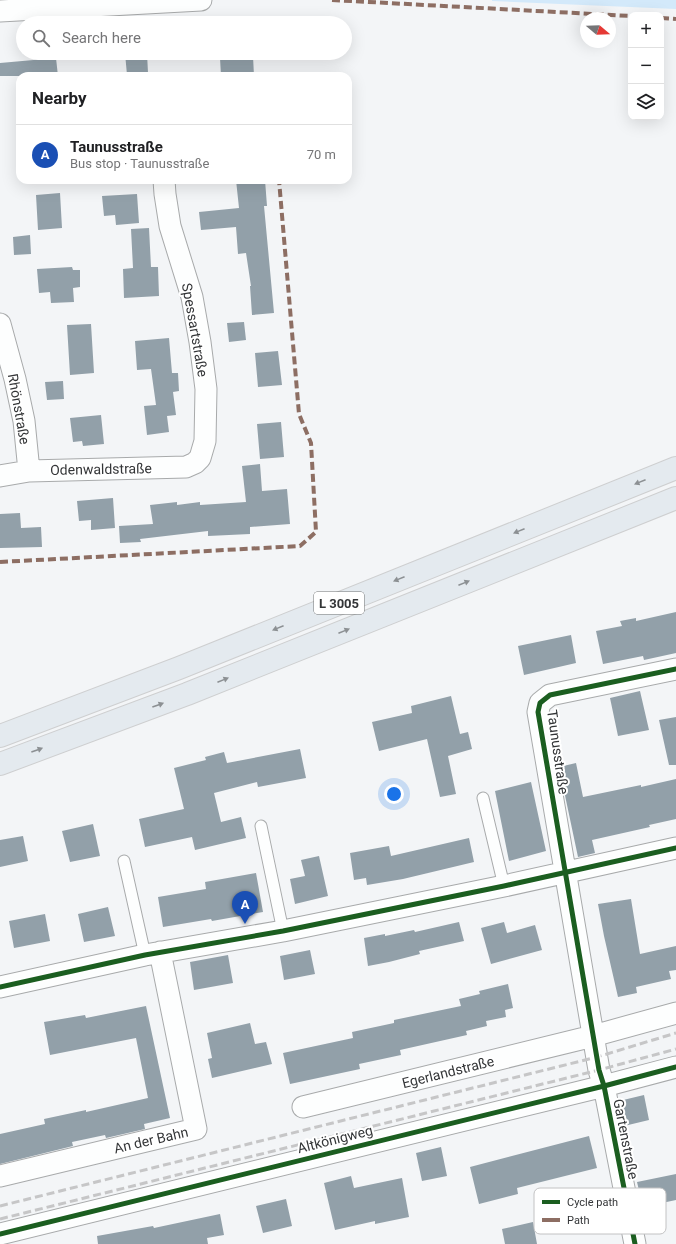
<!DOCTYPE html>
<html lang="en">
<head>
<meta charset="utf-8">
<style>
  :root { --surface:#fff; --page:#f6f6f6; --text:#202124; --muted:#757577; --line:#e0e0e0; --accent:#76787a }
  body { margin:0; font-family:Roboto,sans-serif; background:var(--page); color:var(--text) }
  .controls { position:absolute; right:12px; top:12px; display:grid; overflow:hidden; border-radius:8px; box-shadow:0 4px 16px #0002 }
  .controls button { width:36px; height:36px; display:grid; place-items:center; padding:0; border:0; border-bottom:1px solid var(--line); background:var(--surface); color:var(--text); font:20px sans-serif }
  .compass { position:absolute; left:580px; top:12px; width:36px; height:36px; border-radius:50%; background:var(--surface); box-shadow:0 4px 16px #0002; rotate:109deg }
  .you { position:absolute; left:394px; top:794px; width:14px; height:14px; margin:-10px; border:3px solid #fff; border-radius:50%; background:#1a73e8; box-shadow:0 0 0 6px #1a73e833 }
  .badge { display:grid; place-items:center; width:26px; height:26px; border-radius:50%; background:var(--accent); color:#fff; font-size:13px; font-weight:700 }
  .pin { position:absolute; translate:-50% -33px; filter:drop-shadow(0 1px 2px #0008) }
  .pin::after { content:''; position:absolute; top:21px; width:14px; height:12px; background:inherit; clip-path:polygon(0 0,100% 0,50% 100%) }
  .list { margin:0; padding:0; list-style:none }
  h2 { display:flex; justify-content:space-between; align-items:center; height:52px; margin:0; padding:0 16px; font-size:17px }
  h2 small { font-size:13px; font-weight:400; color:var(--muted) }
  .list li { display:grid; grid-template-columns:26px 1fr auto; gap:12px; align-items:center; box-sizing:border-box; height:60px; padding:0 16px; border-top:1px solid var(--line) }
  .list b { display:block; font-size:15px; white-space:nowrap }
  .list p { margin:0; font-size:13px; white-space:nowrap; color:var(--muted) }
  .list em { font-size:13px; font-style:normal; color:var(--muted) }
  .icon { flex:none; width:22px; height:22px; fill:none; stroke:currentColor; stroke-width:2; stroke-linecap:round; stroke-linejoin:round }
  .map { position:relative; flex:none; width:676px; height:1244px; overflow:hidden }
  .search { position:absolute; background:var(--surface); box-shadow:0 4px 16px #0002; left:16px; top:16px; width:336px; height:44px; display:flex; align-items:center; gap:10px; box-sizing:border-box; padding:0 14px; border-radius:22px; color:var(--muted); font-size:15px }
  .panel { position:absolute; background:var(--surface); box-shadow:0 4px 16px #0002; left:16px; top:72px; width:336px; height:112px; border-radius:12px }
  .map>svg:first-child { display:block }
  .green { fill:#d3e9fa }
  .building { fill:#92a0a9 }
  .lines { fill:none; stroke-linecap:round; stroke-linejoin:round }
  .service-casing { stroke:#a8aaab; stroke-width:13 }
  .minor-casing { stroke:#a8aaab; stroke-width:23 }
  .trunk-casing { stroke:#cecfd0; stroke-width:24 }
  .service { stroke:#fdfefe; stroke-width:11 }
  .minor { stroke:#fdfefe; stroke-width:21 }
  .trunk { stroke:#e4eaef; stroke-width:22 }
  .rail { stroke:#c6c6c7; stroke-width:3; stroke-dasharray:8 4; stroke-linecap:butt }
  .quiet { stroke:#8d6e63; stroke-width:4; stroke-dasharray:8 4; stroke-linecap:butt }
  .cycleway-casing { stroke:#fff; stroke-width:8 }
  .cycleway { stroke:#1b5e20; stroke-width:5 }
  .oneway { fill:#8c9093 }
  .labels { text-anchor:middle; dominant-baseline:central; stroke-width:4; stroke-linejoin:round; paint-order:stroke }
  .shield { fill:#fff; stroke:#707273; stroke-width:1 }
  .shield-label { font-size:13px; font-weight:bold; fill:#333537 }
  .street-label { font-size:14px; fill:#333537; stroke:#fff }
  .key { fill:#fff; stroke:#c2c2c3; stroke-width:1 }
  .key-label { font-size:11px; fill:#333537 }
</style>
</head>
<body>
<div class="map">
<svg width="676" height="1244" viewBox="0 0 676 1244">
  <rect width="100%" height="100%" fill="#f3f5f7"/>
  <path class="green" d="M 492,0 L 676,0 L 676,9 L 492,1 Z"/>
  <path class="building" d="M 125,53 L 147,53 L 148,73 L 127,75 Z
    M 253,56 L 254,76 L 221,76 L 220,58 Z
    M 56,58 L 58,76 L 0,76 L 0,63 Z
    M 236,180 L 265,180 L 267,206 L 264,206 L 274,313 L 252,315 L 250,286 L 251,286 L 246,253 L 238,254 L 236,227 L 201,230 L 199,212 L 239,208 Z
    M 60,193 L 62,228 L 38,230 L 36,195 Z
    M 137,194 L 139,223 L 116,225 L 115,215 L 104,216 L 102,196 Z
    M 149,228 L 151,267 L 158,267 L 159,296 L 124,298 L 123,269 L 133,268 L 131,229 Z
    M 30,235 L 31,254 L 14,255 L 13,237 Z
    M 72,267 L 73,270 L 80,270 L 80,287 L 73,288 L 74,302 L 51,303 L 50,292 L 39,293 L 37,269 Z
    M 244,322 L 246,340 L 229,342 L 227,323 Z
    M 91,324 L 94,373 L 70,375 L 67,325 Z
    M 169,338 L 172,373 L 178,373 L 179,391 L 173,392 L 176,415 L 167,416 L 169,432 L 147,435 L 144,406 L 156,405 L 151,369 L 137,370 L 135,341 Z
    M 278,351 L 282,385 L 258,387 L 255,353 Z
    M 63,381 L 64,399 L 47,400 L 45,382 Z
    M 101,415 L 104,444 L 83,446 L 82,441 L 73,442 L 70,418 Z
    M 281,422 L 284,457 L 260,459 L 257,424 Z
    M 260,464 L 262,491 L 287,489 L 290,524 L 250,527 L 250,534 L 208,536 L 208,531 L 140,539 L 141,542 L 120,543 L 119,526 L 153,524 L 150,505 L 177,502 L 177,505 L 200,502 L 200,505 L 246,502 L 242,466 Z
    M 113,498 L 115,528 L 91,530 L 91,520 L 79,521 L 77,501 Z
    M 20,513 L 21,528 L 41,527 L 42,547 L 0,548 L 0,514 Z
    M 676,612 L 676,653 L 644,660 L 643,656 L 603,664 L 596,631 L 622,626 L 620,621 L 636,618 L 636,621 Z
    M 571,635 L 576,663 L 524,675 L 518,646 Z
    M 640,691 L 649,730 L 618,736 L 610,698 Z
    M 451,696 L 460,734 L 468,732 L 472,749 L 448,756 L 456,794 L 440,797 L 427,739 L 379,751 L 372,722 L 412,713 L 411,706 Z
    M 676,717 L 676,765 L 669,765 L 659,720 Z
    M 300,749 L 306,778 L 258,787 L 257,782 L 214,793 L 221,822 L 241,817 L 246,838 L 195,850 L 192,837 L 145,847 L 139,819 L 184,809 L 174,768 L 206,760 L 205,757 L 224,752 L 227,763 Z
    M 576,763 L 583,797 L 641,785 L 641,787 L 676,779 L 676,819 L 649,825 L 650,827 L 592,840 L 595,853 L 578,857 L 559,767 Z
    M 531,782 L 546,851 L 509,861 L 495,791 Z
    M 93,824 L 100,856 L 70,862 L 62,831 Z
    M 23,836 L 28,861 L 0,867 L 0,840 Z
    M 469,838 L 474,862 L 403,879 L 367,885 L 366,878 L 354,880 L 350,853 L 389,846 L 391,856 Z
    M 319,856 L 328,896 L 295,904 L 290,879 L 305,876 L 301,860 Z
    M 256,873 L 263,912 L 212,921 L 211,919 L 163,927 L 158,897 L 206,889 L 205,882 Z
    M 631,899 L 640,954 L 676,946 L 676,970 L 669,971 L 671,979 L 636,987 L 637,993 L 618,997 L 604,936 L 598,904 Z
    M 108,907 L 115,936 L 84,942 L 78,914 Z
    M 45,914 L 50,941 L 14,948 L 9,921 Z
    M 459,922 L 464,941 L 419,951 L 420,954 L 389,962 L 368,966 L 364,938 L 385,934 L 385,936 L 414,930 L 415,932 Z
    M 504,922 L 507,933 L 535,925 L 542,950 L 491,964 L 481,928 Z
    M 310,950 L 315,974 L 284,980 L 280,956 Z
    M 228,955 L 233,983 L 194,990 L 190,962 Z
    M 508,984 L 513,1008 L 505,1010 L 506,1017 L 486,1021 L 487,1026 L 466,1031 L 467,1035 L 400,1050 L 401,1055 L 359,1064 L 360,1069 L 290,1084 L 283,1053 L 353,1038 L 352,1032 L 394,1023 L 394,1020 L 461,1006 L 459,999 L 480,994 L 479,991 Z
    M 146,1006 L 170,1118 L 144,1124 L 145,1129 L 106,1138 L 105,1135 L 72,1142 L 73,1146 L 0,1164 L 0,1134 L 45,1124 L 44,1119 L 86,1110 L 86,1112 L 148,1098 L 136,1038 L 50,1055 L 44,1022 L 85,1015 L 86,1018 Z
    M 250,1023 L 255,1044 L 266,1042 L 272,1064 L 212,1078 L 208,1059 L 212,1058 L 207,1033 Z
    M 644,1095 L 649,1120 L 624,1126 L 619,1101 Z
    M 589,1136 L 597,1168 L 517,1188 L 518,1194 L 479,1204 L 470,1167 Z
    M 441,1147 L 447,1176 L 422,1181 L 416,1153 Z
    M 676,1174 L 676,1200 L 643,1207 L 637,1182 Z
    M 351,1176 L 354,1188 L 402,1178 L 409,1217 L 375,1224 L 375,1221 L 335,1230 L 324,1183 Z
    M 286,1199 L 292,1226 L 263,1233 L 256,1206 Z
    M 220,1214 L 224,1235 L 207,1238 L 208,1244 L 98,1244 L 97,1236 L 153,1226 L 154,1228 Z
    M 533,1222 L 537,1244 L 505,1244 L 502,1229 Z"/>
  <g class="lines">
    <g class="service-casing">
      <path id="service" d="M 483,798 L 504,886
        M 261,826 L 283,931
        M 124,861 L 145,955"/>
    </g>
    <g class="minor-casing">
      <path id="minor" d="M 0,11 L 201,0
        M 0,324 L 15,379 L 24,421 L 29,471
        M 0,476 L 29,471 L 186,467 L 195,463 L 200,458 L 205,441 L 206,389 L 200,342 L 192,297 L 170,226 L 165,194 L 164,180
        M 0,987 L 145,955 L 283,931 L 504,886 L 676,848
        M 303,1107 L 593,1036 L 676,1013
        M 0,1176 L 196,1129 L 160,952
        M 0,1234 L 604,1086 L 676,1067
        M 635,1244 L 604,1086 L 599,1070 L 538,712 L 540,703 L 550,695 L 676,669"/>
    </g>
    <g class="trunk-casing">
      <path id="trunk" d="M 0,736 L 179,668 L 676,468
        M 0,764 L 187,694 L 676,498"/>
    </g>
    <use href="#service" class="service"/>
    <use href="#minor" class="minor"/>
    <use href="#trunk" class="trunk"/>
    <path class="rail" d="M 0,1206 L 597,1057 L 676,1033
      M 0,1219 L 599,1070 L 676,1049"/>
    <path class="quiet" d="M 332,0 L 631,16
      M 661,18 L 676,19
      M 0,562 L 300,546 L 316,532 L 311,443 L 299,414 L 279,180"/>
    <g class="cycleway-casing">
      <path id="cycleway" d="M 0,987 L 145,955 L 283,931 L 504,886 L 676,848
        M 0,1234 L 604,1086 L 676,1067
        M 635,1244 L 604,1086 L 599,1070 L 538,712 L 540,703 L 550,695 L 676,669"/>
    </g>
    <use href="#cycleway" class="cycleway"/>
  </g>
  <defs><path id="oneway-solid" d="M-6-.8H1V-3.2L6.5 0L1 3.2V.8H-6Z"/></defs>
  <g class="oneway">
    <use href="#oneway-solid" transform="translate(640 482) rotate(158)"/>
    <use href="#oneway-solid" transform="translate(519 531) rotate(158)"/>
    <use href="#oneway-solid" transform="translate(399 579) rotate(158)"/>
    <use href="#oneway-solid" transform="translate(464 583) rotate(-22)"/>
    <use href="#oneway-solid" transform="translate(278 628) rotate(158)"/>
    <use href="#oneway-solid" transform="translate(344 631) rotate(-22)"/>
    <use href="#oneway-solid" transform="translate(223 680) rotate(-22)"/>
    <use href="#oneway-solid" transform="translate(158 705) rotate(-20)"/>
    <use href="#oneway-solid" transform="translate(37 750) rotate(-20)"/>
  </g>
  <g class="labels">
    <rect class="shield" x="314" y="592" width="50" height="22" rx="3"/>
    <g class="shield-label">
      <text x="339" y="603">L 3005</text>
    </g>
    <g class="street-label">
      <text transform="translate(195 330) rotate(80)">Spessartstraße</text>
      <text transform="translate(19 409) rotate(80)">Rhönstraße</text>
      <text transform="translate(101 469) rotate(-1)">Odenwaldstraße</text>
      <text transform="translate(558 752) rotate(82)">Taunusstraße</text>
      <text transform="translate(448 1072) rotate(-14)">Egerlandstraße</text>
      <text transform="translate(335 1139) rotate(-14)">Altkönigweg</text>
      <text transform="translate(626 1139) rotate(79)">Gartenstraße</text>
      <text transform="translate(151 1140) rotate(-13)">An der Bahn</text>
    </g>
  </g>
  <rect x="534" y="1188" width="132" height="46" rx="6" class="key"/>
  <rect x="542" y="1200" width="18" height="4" fill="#1b5e20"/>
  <rect x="542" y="1218" width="18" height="4" fill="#8d6e63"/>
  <g class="key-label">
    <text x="567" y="1206">Cycle path</text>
    <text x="567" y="1224">Path</text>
  </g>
</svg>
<div class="controls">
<button>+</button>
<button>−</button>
<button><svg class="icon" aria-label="layers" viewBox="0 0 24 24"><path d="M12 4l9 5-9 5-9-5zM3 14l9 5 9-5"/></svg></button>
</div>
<svg class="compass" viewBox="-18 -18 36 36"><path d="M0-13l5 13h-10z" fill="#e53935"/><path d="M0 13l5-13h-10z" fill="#757577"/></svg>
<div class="you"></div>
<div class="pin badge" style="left:245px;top:924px;background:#1a4fb4">A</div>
<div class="search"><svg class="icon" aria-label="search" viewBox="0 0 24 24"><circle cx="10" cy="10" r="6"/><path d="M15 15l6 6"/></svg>Search here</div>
<section class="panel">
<h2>Nearby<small></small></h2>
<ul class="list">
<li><span class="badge" style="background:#1a4fb4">A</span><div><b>Taunusstraße</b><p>Bus stop · Taunusstraße</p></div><em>70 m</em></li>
</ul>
</section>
</div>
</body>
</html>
